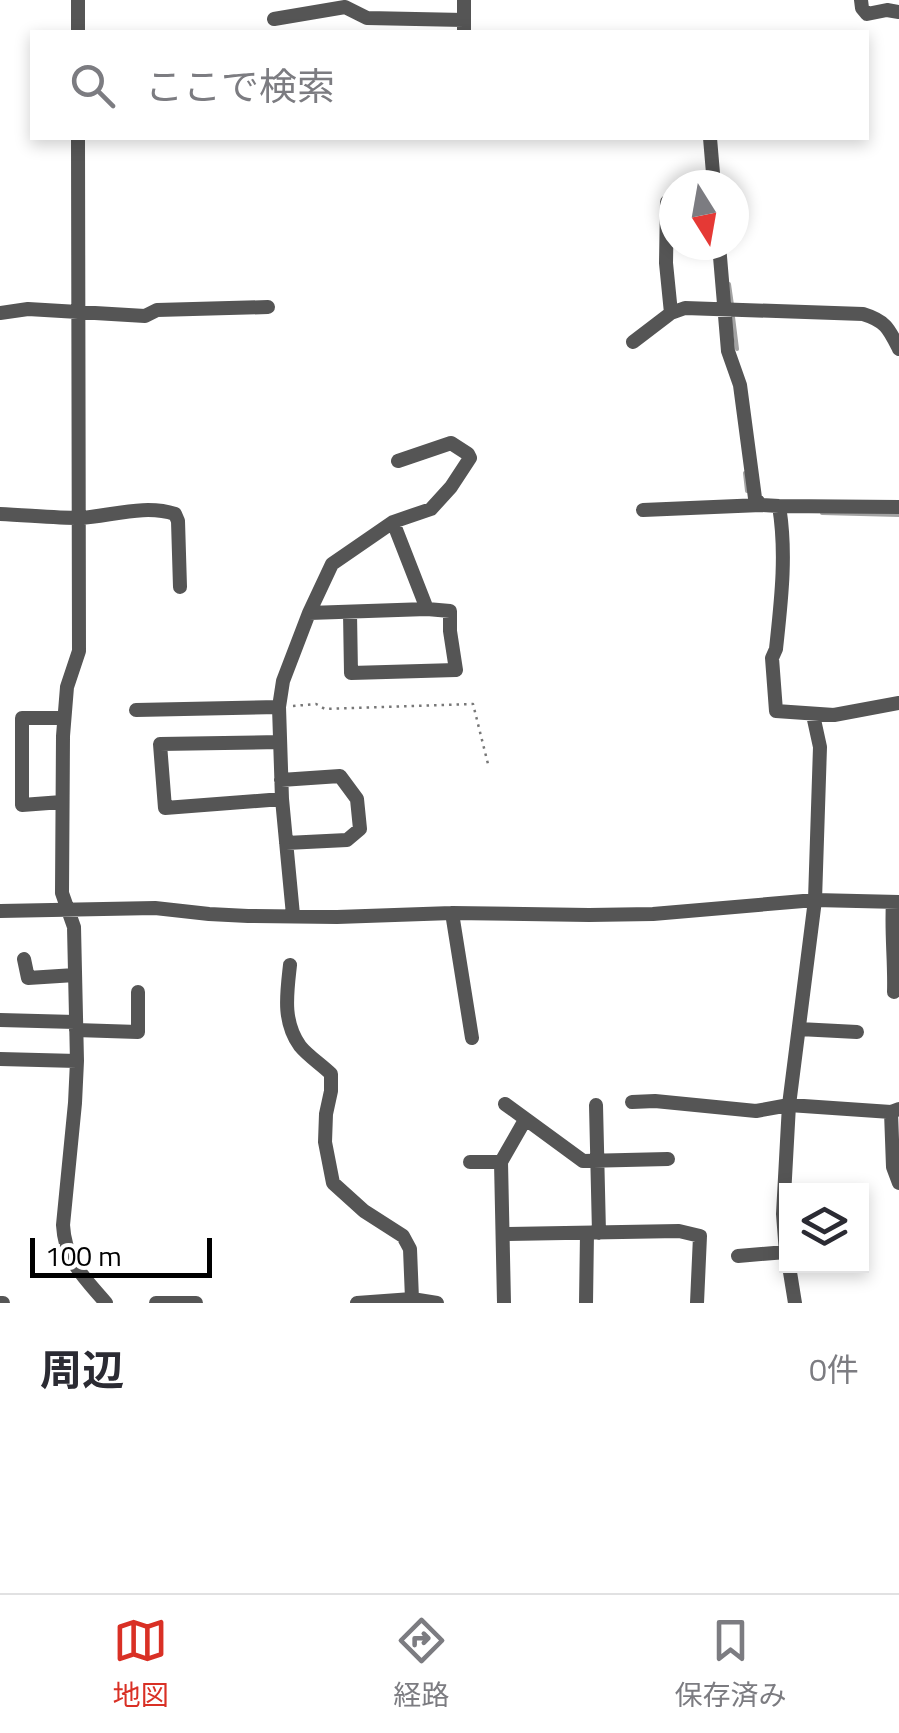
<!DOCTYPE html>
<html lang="ja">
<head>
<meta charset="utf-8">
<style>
  :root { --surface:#fff; --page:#f7f7f7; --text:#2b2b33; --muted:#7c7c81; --line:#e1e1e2; --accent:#d93025 }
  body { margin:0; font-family:"Titillium Web","Noto Sans JP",sans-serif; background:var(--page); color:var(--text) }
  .controls { position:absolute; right:30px; bottom:30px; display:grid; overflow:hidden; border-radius:0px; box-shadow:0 5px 15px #0003 }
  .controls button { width:90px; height:90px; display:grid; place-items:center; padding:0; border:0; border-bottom:2px solid var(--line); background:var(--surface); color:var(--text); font:50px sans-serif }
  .compass { position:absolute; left:659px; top:170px; width:90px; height:90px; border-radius:50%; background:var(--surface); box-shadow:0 5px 15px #0003; rotate:169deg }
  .scale { position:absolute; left:30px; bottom:25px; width:182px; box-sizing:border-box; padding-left:10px; border:5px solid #000; border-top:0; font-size:28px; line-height:35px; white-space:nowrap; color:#000; -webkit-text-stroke:8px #fff; paint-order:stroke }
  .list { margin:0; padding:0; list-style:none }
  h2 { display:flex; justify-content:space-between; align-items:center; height:130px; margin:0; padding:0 40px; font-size:42px }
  h2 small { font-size:32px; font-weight:400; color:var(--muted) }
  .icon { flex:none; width:55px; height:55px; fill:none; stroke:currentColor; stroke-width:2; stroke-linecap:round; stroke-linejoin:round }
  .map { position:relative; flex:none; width:899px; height:1303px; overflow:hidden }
  .search { position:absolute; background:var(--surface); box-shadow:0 5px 15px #0003; left:30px; right:30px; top:30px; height:110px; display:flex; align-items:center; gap:25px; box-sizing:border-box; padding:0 35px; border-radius:0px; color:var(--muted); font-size:38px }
  .sheet { height:290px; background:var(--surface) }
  nav { display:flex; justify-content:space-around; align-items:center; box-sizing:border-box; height:140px; border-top:2px solid var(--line); background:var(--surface); font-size:28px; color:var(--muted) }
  nav a { display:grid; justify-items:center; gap:5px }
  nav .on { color:var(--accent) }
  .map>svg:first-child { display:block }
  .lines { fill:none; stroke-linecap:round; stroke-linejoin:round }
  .stream { stroke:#a3a3a3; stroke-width:4 }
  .path { stroke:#777; stroke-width:2.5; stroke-dasharray:2.5 5; stroke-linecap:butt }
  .street { stroke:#555; stroke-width:14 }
</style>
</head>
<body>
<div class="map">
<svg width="899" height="1303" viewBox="0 0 899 1303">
  <rect width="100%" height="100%" fill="#fff"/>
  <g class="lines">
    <path class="stream" d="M 729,284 L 732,305
      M 733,317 L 737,349
      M 745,473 L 747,491
      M 822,513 L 899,515"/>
    <path class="path" d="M 293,706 L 316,704 L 325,709 L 473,704 L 488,764"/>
    <path class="street" d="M 78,0 L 78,32
      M 464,0 L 464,32
      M 861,0 L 862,8 L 867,14 L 887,10 L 899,12
      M 274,19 L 345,7 L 367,18 L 464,20
      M 78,138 L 79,651 L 67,687 L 63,736 L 62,893 L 74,927 L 77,1061 L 75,1103 L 63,1225 C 65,1261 84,1277 106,1303
      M 710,138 L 714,185
      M 667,202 L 666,263 L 671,313
      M 719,245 L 728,351 L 740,385 L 755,498 L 761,505 L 779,506 L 899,507
      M 0,313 L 28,309 L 145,316 L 157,310 L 268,307
      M 633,342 L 671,313 L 685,308 L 863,314 C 886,321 889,329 899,349
      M 779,506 C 787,554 781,602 776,649 L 772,658 L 776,711 L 834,715 L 899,703
      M 643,510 L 761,505
      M 0,514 C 26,515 54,518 80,518 C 111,516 145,504 175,514 L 178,521 L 180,587
      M 393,522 L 427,609
      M 309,613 L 427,609 L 450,611 L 450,631 L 456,670 L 351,673 L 350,613
      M 136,710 L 279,707
      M 280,742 L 160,744 L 165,808 L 282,799
      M 281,780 L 340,776 L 357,799 L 360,829 L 347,840 L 286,843
      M 62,802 L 22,805 L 22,718 L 64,718
      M 893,902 C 891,932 895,962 894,992
      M 0,911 L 155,908 L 209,914 L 248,916 L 337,917 L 452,913 L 589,915 L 653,914 L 815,900 L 899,902
      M 452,913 L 472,1038
      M 293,915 L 282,799 L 279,707 L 283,681 L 309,613 L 332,564 L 393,522 L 431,509 L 451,487 L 470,458 L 468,454 L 451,443 L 398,461
      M 24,959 L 28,978 L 75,975
      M 290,965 C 287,993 282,1021 300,1046 C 308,1056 322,1065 331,1074 L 331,1091 L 326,1114 L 325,1142 L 333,1183 L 364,1211 L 403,1236 L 410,1249 L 412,1299
      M 0,1020 L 75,1022
      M 799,1029 L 857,1032
      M 76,1030 L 138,1032 L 138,992
      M 0,1059 L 77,1061
      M 632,1102 L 655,1101 L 756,1111 L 789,1105 L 891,1112 L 899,1109
      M 505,1104 L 583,1161 L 668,1159
      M 596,1105 L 599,1233
      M 891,1112 L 893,1167 L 899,1183
      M 470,1162 L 501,1162
      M 504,1234 L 679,1231 L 700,1236 L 697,1303
      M 786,1253 L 783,1214 L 789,1105 L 815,900 L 820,747 L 813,715
      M 738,1256 L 786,1252
      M 789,1266 L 795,1303
      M 0,1303 L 3,1303
      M 156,1303 L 196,1303
      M 357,1303 L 412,1299 L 437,1303
      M 504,1303 L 501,1162 L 525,1120
      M 586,1303 L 587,1233"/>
  </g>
</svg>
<div class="controls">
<button><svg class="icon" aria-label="layers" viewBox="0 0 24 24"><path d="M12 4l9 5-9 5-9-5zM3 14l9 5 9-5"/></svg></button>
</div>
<svg class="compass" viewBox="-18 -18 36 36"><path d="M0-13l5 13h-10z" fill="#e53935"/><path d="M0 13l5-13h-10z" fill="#7c7c81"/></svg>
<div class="scale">100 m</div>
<div class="search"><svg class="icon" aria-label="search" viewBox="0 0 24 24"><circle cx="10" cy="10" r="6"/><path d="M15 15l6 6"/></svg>ここで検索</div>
</div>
<section class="sheet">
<h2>周辺<small>0件</small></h2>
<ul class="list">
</ul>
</section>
<nav>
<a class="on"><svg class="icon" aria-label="map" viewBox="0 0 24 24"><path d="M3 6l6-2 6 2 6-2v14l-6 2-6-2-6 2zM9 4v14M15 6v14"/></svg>地図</a>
<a><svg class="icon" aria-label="directions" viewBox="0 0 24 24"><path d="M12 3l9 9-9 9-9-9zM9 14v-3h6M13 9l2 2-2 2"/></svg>経路</a>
<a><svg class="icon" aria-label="saved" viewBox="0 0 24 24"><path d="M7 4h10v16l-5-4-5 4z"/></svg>保存済み</a>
</nav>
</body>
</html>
